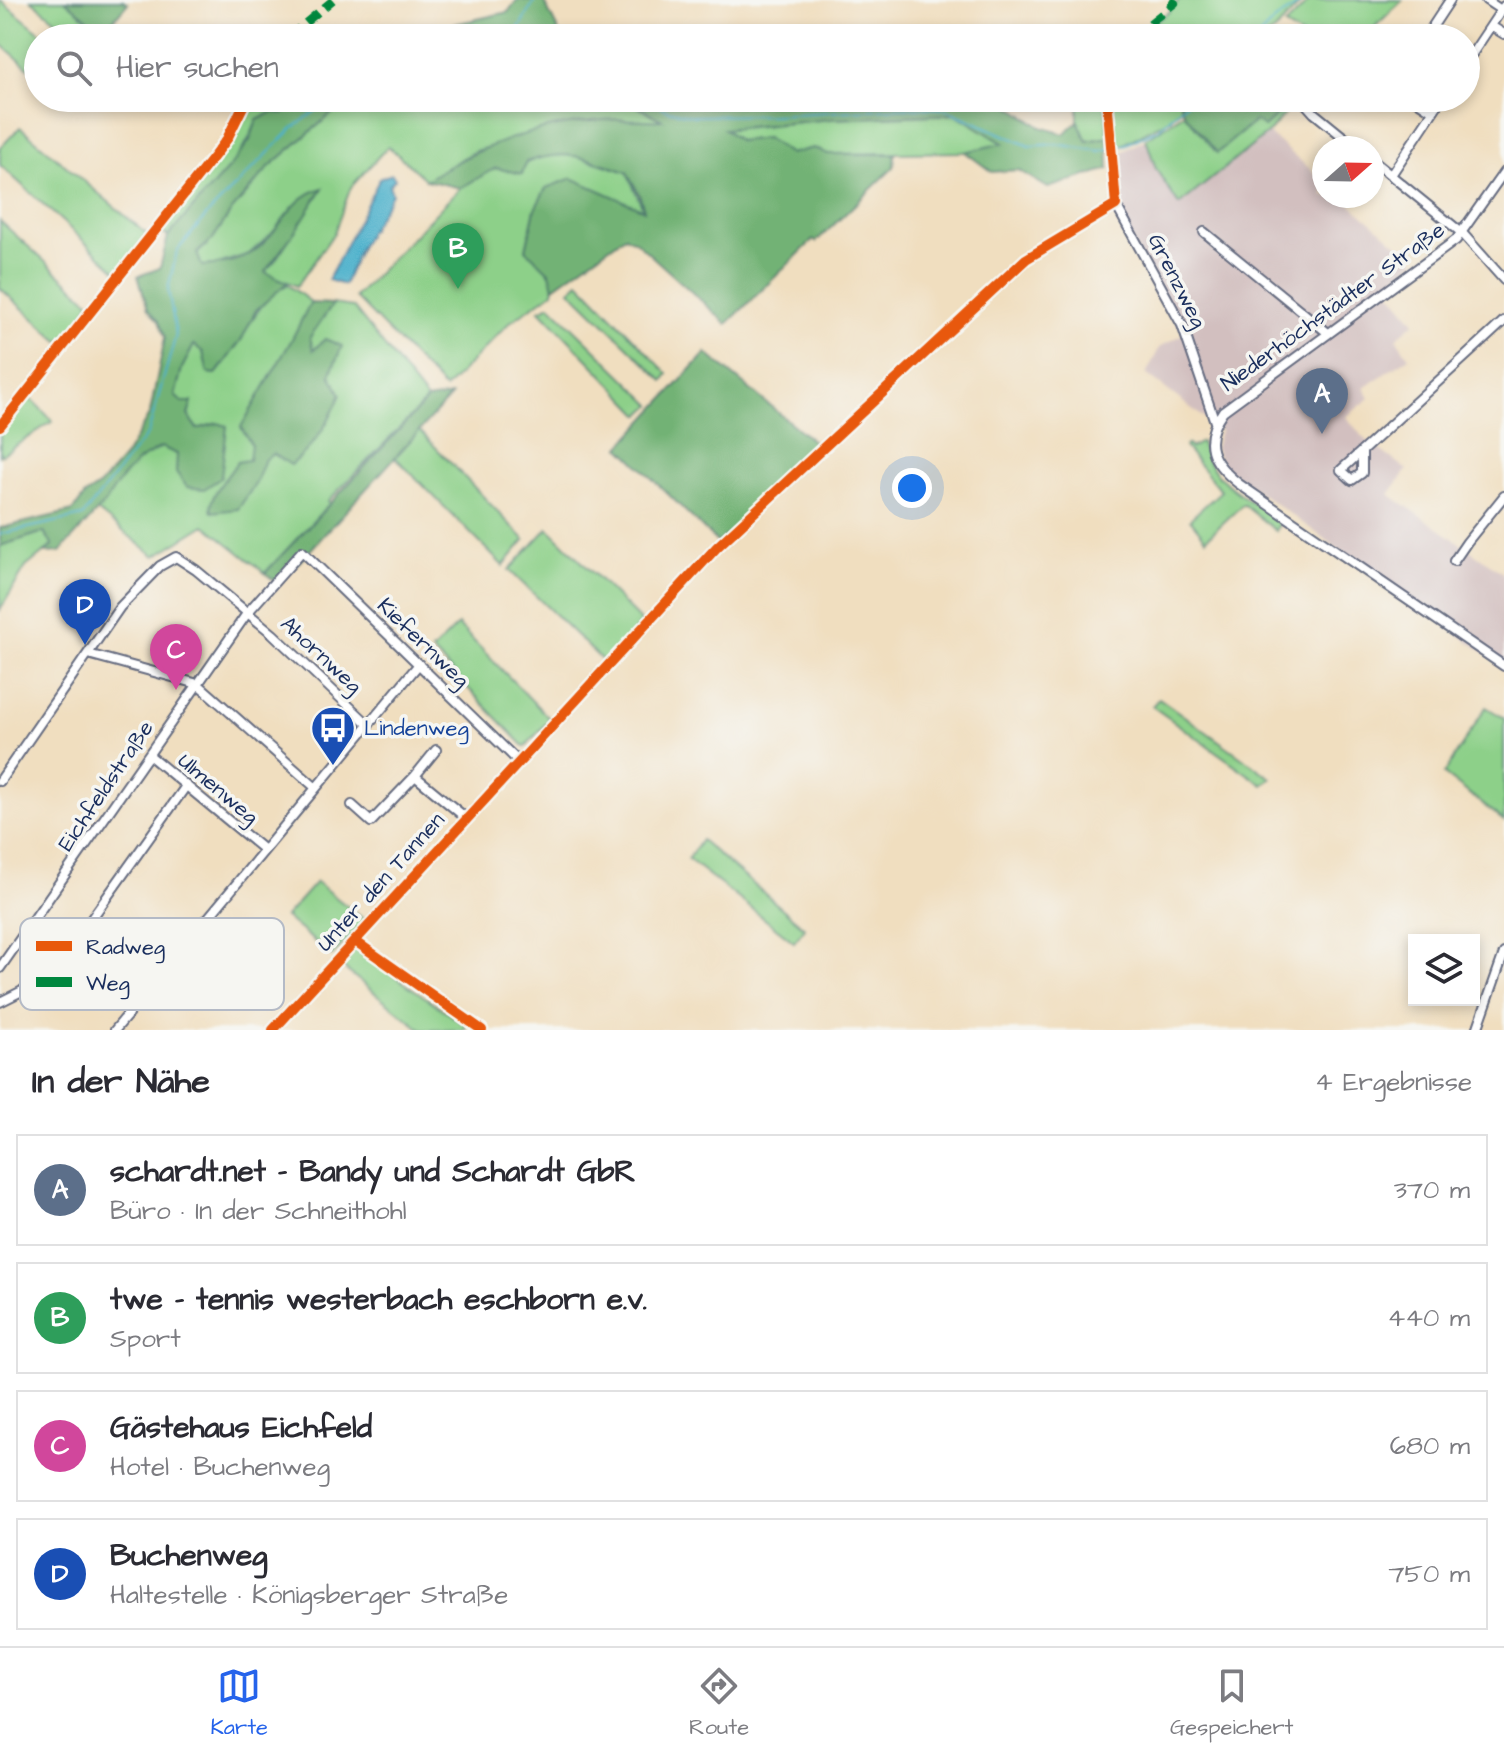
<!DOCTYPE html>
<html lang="de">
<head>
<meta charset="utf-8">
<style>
  :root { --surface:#fff; --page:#f7f7f7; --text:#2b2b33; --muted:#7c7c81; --line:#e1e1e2; --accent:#2563eb }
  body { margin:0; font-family:"Architects Daughter",sans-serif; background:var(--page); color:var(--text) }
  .controls { position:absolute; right:24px; bottom:24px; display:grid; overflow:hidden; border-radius:0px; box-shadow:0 4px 12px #0003 }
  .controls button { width:72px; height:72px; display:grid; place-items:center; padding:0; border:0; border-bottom:2px solid var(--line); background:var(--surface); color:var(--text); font:40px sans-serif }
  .compass { position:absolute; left:1312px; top:136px; width:72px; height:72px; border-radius:50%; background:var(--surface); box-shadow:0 4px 12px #0003; rotate:70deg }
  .you { position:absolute; left:912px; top:488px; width:28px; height:28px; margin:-20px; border:6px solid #fff; border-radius:50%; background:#1a73e8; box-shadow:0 0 0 12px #1a73e833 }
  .badge { display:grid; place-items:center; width:52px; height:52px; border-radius:50%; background:var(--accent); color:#fff; font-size:26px; font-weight:700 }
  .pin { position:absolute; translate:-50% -66px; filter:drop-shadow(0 2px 4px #0008) }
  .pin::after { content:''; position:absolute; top:42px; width:28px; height:24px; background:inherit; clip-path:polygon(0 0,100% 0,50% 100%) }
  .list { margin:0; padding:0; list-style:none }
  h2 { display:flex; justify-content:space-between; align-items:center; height:104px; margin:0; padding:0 32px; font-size:34px }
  h2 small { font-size:26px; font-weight:400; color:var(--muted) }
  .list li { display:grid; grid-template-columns:52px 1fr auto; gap:24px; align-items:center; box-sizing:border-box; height:112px; margin:0 16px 16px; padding:0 16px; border:2px solid var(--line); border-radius:0px }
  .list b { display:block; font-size:30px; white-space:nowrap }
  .list p { margin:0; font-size:26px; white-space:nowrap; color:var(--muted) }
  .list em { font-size:26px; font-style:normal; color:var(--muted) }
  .icon { flex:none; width:44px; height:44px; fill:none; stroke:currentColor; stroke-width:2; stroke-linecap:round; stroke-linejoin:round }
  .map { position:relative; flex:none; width:1504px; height:1030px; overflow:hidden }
  .search { position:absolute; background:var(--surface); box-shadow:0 4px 12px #0003; left:24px; right:24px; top:24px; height:88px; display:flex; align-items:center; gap:20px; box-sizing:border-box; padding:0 28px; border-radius:44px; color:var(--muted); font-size:30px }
  .sheet { height:616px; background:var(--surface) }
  nav { display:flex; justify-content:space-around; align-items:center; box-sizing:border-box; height:112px; border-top:2px solid var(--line); background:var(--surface); font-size:22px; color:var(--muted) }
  nav a { display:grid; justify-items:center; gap:4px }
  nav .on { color:var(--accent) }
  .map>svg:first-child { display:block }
  .industrial { fill:#d2bfbf }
  .green { fill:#8dd089; stroke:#548074; stroke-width:2 }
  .forest { fill:#72b275; stroke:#46706a; stroke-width:2 }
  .water { fill:#4cb0cb; stroke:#347094; stroke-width:2 }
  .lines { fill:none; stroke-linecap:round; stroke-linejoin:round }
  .stream { stroke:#4cb0cb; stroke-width:2 }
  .minor-casing { stroke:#666c80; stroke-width:12 }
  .minor { stroke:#fff; stroke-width:8 }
  .quiet { stroke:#00873e; stroke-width:8; stroke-dasharray:16 8; stroke-linecap:butt }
  .cycleway-casing { stroke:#f6f6f2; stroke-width:15 }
  .cycleway { stroke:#e8590c; stroke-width:10 }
  .labels { text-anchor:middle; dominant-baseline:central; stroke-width:7; stroke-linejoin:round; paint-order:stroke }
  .street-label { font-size:22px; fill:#1b2f5e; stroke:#f6f6f2 }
  .transit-label { font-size:22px; fill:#164399; stroke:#f6f6f2; text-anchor:start }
  .key { fill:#f6f6f2; stroke:#b4bac6; stroke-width:2 }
  .key-label { font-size:22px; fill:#1b2f5e }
</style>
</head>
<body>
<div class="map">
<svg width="1504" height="1030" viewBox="0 0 1504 1030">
  <rect width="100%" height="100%" fill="#f6f6f2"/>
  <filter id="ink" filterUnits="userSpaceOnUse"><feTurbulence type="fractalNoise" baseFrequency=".0125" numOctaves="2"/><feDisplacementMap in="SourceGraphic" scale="16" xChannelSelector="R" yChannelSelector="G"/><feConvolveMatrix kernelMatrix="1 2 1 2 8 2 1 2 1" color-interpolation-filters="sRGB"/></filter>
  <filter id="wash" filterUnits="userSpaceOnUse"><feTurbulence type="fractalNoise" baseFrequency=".006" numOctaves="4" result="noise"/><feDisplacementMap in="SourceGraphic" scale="32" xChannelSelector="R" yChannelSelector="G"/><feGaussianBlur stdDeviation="1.8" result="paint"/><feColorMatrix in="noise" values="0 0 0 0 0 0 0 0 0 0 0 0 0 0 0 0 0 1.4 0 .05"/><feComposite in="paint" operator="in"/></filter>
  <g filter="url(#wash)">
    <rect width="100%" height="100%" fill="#f0debf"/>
    <path class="industrial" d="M 1268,133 L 1324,181 L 1324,196 L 1341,196 L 1416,260 L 1385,285 L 1415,322 L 1396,338 L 1409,357 L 1364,388 L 1370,398 L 1346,417 L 1365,439 L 1407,470 L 1389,494 L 1504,574 L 1504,667 L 1223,466 L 1215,448 L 1220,430 L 1146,374 L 1160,347 L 1183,334 L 1117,213 L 1113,157 L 1146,139 L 1156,169 L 1179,205 Z"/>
    <path class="green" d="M 0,0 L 47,38 L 38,38 L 38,76 L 0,43 Z
      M 31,0 L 65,0 L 103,32 L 97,38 L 78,38 Z
      M 1179,0 L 1304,0 L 1275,31 L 1263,38 L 1134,38 L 1169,12 Z
      M 1310,0 L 1403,0 L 1363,38 L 1305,38 L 1285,26 Z
      M 250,98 L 296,98 L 284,114 L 257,120 C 241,165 200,201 168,236 L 158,231 L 230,139 Z
      M 375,98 L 622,98 L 664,121 L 506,142 L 475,151 L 426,180 L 388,146 L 351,187 L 334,233 L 297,286 L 264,272 L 274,262 L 322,189 L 249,254 L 215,265 L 201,266 L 197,254 L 212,240 L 232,210 L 269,167 L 336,110 L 356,107 Z
      M 1078,98 L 1105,98 L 1108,137 L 1087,141 L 1078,121 Z
      M 1110,98 L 1192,98 L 1170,119 L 1113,150 Z
      M 1295,98 L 1299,98 L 1268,133 L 1179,205 L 1156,169 L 1146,139 L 1184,113 L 1217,152 L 1256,121 L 1264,127 Z
      M 956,114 L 1004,144 L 965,152 L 828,154 L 813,148 L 790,154 L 766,138 L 739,141 L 722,130 L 831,119 Z
      M 20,127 L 149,236 L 119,273 L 0,165 L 0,148 Z
      M 566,153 L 627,172 L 644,211 L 596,189 L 535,209 L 526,250 C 538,262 557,273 553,292 L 509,323 L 445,389 L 355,297 L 460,188 L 496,168 L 521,173 L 526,163 L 546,155 Z
      M 0,221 L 90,302 L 79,323 L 60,342 L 0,288 Z
      M 579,282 L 668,374 L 663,381 L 570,290 Z
      M 288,285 L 326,313 L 333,304 L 353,307 L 427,400 L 328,501 L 330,503 L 265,573 L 205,525 L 155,556 L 97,511 C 112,495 121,473 139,460 C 146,455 154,453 161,447 L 177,454 L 218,423 L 197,429 C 190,418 185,405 175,396 L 182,368 L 194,345 L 203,351 L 208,373 L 216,374 C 241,347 255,298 288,285 Z
      M 550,305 L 652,405 L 641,415 L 540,310 Z
      M 28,396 L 53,421 L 0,456 L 0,432 Z
      M 419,430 L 525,540 L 503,566 L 395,457 Z
      M 1201,442 C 1210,482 1249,499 1280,521 L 1276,531 L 1243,504 L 1206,539 L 1190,519 L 1221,491 L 1185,447 L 1187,444 L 1191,448 Z
      M 548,528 L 642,622 L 607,665 L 509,570 Z
      M 44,532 L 53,545 L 26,567 L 0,610 L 0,546 Z
      M 458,625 L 550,719 L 525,747 L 432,651 Z
      M 1159,698 L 1271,778 L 1263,785 L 1152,706 Z
      M 1486,707 L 1504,718 L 1504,821 L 1444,774 Z
      M 701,840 L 805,928 L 794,942 L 688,859 Z
      M 316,882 L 365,920 L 332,956 L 285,917 Z
      M 354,948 L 467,1026 L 463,1030 L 422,1030 L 342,967 Z"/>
    <path class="forest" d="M 65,0 L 123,0 L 128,3 L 103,32 Z
      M 517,0 L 547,0 L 545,4 L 560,34 L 568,38 L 393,38 L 508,12 Z
      M 296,98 L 375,98 L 356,107 L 336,110 L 269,167 L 232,210 L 212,240 L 197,253 L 202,266 C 216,265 237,262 250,254 C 279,236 289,196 323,188 L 296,230 L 265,272 L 287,283 L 256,310 L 242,339 L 216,374 L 208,373 L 203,352 L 194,345 L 182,368 L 175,396 L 182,402 L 192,402 L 188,415 L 197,429 L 218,423 L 227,426 L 221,478 L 204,489 L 187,487 L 176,472 L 177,454 L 161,447 L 138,461 L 120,480 L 105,503 L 60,552 L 44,553 L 53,545 L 44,532 L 0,546 L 0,528 L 73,511 L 85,495 L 100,485 L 125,456 L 150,413 L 165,337 L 159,321 L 148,309 L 138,276 L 160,268 L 168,236 L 232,164 L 250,140 L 257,120 L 273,112 L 284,114 Z
      M 622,98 L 976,98 L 1009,105 L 1041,127 L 1064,134 L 1078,121 L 1087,141 L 1108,137 L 1109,169 L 1048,188 L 1018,170 L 992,172 L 965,152 L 1003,143 L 956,114 L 831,119 L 724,129 L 739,141 L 766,138 L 790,154 L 813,148 L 828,154 L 895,154 L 894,167 L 816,242 L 813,240 L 727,324 L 635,241 L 625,236 L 554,287 L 550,273 L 526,250 L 535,209 L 546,188 L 572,178 L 644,210 L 639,194 L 627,172 C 586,158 569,148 526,162 L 522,174 L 496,168 L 460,188 L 426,180 C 477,147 539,124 600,120 C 621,118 642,121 662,120 Z
      M 1182,98 L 1295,98 L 1264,127 L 1255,121 L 1217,153 L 1184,113 L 1180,103 Z
      M 310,303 L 333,304 L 310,337 L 313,350 L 325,339 L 342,346 L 330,375 L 341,394 C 329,422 315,446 291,465 L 273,454 L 265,459 L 256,483 L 238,509 L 212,512 C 207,496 228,477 237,462 L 249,460 L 251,444 L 241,427 L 291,341 Z
      M 706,353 L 820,447 L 718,543 L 620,447 Z
      M 451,396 L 304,557 L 277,583 L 265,573 L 427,400 Z"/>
    <path class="water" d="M 392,174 L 395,179 L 389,185 L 392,194 L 360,247 L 344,285 L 328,280 L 380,178 Z"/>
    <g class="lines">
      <path class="stream" d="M 516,33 L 524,38
        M 457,38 L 466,34 L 516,33 L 535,0
        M 1257,38 L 1275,20 L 1306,0
        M 646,98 L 667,110 L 694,116 L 773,115 L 908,108 L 945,109 L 1029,146 L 1056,144 L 1100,151 L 1125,145 L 1158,129 L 1192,98
        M 0,534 L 83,516 L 148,433 L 176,335 L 168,289 L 177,251 L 206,216 L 293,128 L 333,98"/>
    </g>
  </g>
  <g filter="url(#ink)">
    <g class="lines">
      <g class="minor-casing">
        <path id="minor" d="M 1486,0 L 1501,10
          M 1491,26 L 1504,34
          M 1425,38 L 1450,0
          M 1466,63 L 1504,6
          M 1413,98 L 1433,111
          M 1306,104 L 1314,113 L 1357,148
          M 1372,160 L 1463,234 L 1504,280
          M 1504,172 L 1456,240 L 1223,411 C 1201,442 1211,462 1239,484 L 1504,666
          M 1391,175 L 1442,98
          M 1116,205 L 1182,325 L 1215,422
          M 1204,232 L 1328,333
          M 1362,451 L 1362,473 L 1352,480 L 1341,470 L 1362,451 L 1491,333 L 1504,321
          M 1454,561 L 1467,542 L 1504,496
          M 88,654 L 198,684 L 316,788
          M 149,755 L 264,850
          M 415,776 L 466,818
          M 0,781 L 120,607 L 160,566 L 176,557 L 196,570 L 273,634 L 369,725
          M 352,805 L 371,822 L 415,776 L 436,750
          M 0,968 L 248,612 L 302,551 L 519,762 L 273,1030
          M 0,1002 L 22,991 L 65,956 L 186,786
          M 115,1030 L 419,664
          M 1477,1030 L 1504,953"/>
      </g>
      <use href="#minor" class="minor"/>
      <path class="quiet" d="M 287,38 L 333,0
        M 1131,38 L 1175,3 L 1170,0"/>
      <g class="cycleway-casing">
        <path id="cycleway" d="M 0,426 L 215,155 L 227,139 L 247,98
          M 355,941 L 482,1030
          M 273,1030 L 717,547 L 1026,259 L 1116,205 L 1107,98"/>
      </g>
      <use href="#cycleway" class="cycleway"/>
    </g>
  </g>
  <defs>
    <g id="bus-pin" transform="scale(2.3)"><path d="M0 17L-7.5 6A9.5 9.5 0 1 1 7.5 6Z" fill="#1a4fb4" stroke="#f6f6f2"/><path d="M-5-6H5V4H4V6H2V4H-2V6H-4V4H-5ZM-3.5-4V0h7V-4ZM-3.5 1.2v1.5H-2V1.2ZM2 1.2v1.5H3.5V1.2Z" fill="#fff"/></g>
  </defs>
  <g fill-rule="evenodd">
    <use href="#bus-pin" x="333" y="728"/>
  </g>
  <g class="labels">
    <g class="street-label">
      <text transform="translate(1177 281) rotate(63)">Grenzweg</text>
      <text transform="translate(1333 307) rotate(-36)">Niederhöchstädter Straße</text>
      <text transform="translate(423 643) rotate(44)">Kiefernweg</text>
      <text transform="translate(321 655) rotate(43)">Ahornweg</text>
      <text transform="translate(106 786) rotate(-56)">Eichfeldstraße</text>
      <text transform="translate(218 789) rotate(40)">Ulmenweg</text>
      <text transform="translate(381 882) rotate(-48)">Unter den Tannen</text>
    </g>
    <g class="transit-label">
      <text x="364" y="728">Lindenweg</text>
    </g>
  </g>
  <rect x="20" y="918" width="264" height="92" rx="12" class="key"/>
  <rect x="36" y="941" width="36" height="10" fill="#e8590c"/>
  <rect x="36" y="977" width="36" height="10" fill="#00873e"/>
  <g class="key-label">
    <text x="86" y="954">Radweg</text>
    <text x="86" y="990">Weg</text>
  </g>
</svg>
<div class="controls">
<button><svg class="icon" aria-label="layers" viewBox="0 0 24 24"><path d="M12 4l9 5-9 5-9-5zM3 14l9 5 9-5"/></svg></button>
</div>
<svg class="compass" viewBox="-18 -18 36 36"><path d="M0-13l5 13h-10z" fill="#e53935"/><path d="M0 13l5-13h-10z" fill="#7c7c81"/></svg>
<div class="you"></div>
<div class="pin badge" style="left:1322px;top:434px;background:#5c6f8a">A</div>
<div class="pin badge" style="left:458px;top:289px;background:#2e9e5b">B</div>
<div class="pin badge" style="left:176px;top:690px;background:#d1479c">C</div>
<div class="pin badge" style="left:85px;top:645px;background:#1a4fb4">D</div>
<div class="search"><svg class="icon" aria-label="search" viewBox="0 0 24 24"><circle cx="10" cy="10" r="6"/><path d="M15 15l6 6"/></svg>Hier suchen</div>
</div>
<section class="sheet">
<h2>In der Nähe<small>4 Ergebnisse</small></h2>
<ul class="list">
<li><span class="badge" style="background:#5c6f8a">A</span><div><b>schardt.net - Bandy und Schardt GbR</b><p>Büro · In der Schneithohl</p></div><em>370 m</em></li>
<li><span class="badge" style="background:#2e9e5b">B</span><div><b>twe - tennis westerbach eschborn e.v.</b><p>Sport</p></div><em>440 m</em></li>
<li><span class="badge" style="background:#d1479c">C</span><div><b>Gästehaus Eichfeld</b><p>Hotel · Buchenweg</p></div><em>680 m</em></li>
<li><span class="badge" style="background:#1a4fb4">D</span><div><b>Buchenweg</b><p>Haltestelle · Königsberger Straße</p></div><em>750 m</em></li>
</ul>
</section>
<nav>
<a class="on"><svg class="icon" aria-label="map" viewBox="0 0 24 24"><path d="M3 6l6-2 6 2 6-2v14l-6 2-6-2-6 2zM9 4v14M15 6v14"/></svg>Karte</a>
<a><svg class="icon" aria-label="directions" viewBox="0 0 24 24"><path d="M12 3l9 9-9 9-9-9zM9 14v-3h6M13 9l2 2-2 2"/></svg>Route</a>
<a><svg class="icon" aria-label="saved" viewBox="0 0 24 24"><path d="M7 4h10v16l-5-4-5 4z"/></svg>Gespeichert</a>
</nav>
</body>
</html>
